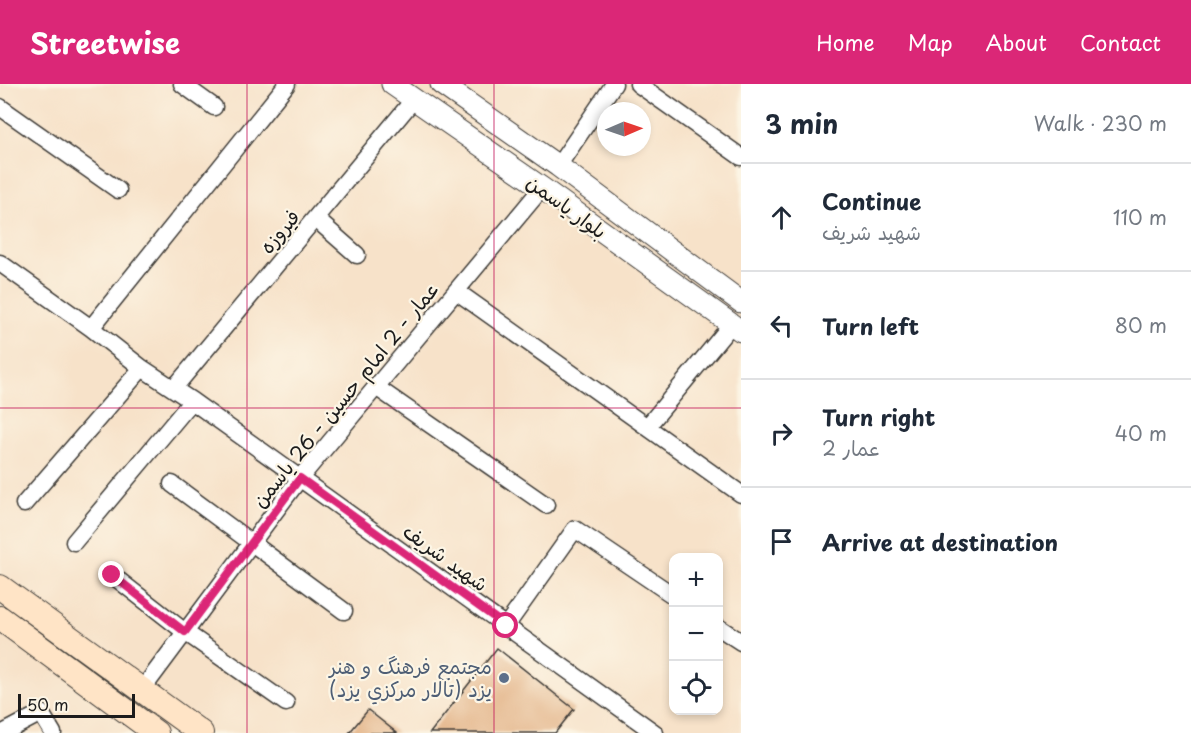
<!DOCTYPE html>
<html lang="en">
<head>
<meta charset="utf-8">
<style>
  :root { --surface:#fff; --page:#f6f6f7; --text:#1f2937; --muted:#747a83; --line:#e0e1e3; --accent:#db2777 }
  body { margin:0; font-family:"Playpen Sans","Playpen Sans Arabic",sans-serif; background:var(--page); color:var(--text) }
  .controls { position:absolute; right:18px; bottom:18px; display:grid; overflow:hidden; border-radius:12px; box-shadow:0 3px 9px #0003 }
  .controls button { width:54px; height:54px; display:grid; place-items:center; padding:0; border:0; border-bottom:2px solid var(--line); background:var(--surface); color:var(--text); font:30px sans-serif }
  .compass { position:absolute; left:597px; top:18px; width:54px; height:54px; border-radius:50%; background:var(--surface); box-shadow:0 3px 9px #0003; rotate:88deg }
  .scale { position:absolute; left:18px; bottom:15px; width:117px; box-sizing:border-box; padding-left:6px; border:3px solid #1c1c1c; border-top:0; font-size:16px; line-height:21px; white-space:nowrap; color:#1c1c1c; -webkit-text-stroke:4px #fcf5e5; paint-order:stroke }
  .stop { position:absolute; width:18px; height:18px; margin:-14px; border:4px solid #db2777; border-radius:50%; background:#fff }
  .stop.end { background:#db2777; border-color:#fff; box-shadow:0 2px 6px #0008 }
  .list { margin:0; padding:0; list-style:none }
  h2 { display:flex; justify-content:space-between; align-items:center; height:78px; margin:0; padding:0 24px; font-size:26px }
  h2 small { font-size:20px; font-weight:400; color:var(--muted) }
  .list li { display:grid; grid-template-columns:39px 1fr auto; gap:18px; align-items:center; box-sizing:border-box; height:108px; padding:0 24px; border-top:2px solid var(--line) }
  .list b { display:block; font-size:22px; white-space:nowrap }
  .list p { margin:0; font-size:20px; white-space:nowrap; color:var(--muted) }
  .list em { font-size:20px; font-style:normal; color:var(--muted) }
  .icon { flex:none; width:33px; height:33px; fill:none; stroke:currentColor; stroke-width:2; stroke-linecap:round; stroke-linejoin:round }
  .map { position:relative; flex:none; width:741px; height:649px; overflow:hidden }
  header { display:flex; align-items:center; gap:36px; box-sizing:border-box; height:84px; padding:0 30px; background:var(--accent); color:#fff }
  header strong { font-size:28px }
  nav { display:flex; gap:33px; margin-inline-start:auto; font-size:21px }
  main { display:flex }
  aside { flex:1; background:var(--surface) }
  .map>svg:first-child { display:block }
  .building { fill:#e2b184 }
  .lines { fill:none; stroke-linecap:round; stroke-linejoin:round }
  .minor-casing { stroke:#3d3a36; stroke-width:19 }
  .tertiary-casing { stroke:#3d3a36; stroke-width:23 }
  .secondary-casing { stroke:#3d3a36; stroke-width:26 }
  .minor { stroke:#fff; stroke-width:16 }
  .tertiary { stroke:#fff; stroke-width:21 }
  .secondary { stroke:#ffe4c6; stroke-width:24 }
  .route { stroke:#db2777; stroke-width:8 }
  .grid { fill:none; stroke:#c2185b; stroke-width:1.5; stroke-opacity:0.55 }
  .service-dot { fill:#5c6f8a; stroke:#fcf5e5; stroke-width:2 }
  .labels { text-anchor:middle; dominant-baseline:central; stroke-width:4.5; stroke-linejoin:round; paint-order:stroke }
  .street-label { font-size:20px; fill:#1c1c1c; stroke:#fcf5e5 }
  .service-label { font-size:20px; fill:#4e5e75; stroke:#fcf5e5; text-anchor:end }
</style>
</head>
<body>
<header>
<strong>Streetwise</strong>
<nav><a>Home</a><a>Map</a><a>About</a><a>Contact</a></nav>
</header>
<main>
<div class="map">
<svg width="741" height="649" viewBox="0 0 741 649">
  <rect width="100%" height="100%" fill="#fcf5e5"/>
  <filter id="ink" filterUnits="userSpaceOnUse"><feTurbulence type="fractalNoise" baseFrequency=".0167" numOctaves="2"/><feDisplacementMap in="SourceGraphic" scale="12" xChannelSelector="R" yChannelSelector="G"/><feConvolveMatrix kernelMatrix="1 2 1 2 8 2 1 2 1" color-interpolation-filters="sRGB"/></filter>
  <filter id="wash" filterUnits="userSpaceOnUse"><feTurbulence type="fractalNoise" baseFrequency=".008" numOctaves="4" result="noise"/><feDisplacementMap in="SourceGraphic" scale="24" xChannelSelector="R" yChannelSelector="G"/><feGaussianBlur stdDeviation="1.35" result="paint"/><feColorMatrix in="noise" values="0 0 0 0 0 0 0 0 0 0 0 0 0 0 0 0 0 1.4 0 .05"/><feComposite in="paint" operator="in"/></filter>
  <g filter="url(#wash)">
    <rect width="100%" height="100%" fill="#f7e2c9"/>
    <g id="blocks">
      <path class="building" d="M 497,564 L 574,625 L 555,649 L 430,649 Z
        M 368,626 L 397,649 L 349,649 Z"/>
    </g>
  </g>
  <g filter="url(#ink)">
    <use href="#blocks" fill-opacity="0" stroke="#3d3a36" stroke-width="1.5"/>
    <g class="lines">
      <g class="minor-casing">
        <path id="minor" d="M 182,0 L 214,23
          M 638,0 L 741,73
          M 0,23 L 118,106
          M 558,82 L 614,0
          M 316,135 L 357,171
          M 0,179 L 91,244 L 142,284 L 192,317 L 655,649
          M 456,207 L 647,343
          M 731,241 L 647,343 L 741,410
          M 91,244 L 287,0
          M 376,303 L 546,421
          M 174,304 L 414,15
          M 172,400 L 344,527
          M 24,420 L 142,284
          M 74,458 L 192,317
          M 112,491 L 185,548 L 286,619
          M 506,542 L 575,445 L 674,512
          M 718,543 L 741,558
          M 142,606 L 300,394 L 542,104
          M 3,649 L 41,629 L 53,649"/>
      </g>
      <g class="tertiary-casing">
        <path id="tertiary" d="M 392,0 L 542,104 L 741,247
          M 441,0 L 558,82 L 741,218"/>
      </g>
      <g class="secondary-casing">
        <path id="secondary" d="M 0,503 L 201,649
          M 0,534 L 156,649"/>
      </g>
      <use href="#minor" class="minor"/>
      <use href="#tertiary" class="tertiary"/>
      <use href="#secondary" class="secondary"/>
    </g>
  </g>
  <g class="lines" filter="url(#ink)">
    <path class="route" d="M 112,491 L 185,548 L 300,394 L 506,542"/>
  </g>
  <path class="grid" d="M 247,0 L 247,649M 494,0 L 494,649M 0,324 L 741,324"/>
  <circle class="service-dot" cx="504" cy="594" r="6"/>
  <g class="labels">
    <g class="street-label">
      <text transform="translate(567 122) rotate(36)">بلوار یاسمن</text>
      <text transform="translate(279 147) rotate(-50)">فیروزه</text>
      <text transform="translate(345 310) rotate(-51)">عمار - 2 امام حسین - 26 یاسمن</text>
      <text transform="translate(446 473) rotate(36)">شهید شریف</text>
    </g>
    <g class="service-label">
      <text x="492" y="582">مجتمع فرهنگ و هنر<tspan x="492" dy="23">یزد (تالار مركزي یزد)</tspan></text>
    </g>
  </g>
</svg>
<div class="controls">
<button>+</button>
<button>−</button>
<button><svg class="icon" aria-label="locate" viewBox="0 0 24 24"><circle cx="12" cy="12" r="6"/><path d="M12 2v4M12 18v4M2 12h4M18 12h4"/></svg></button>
</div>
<svg class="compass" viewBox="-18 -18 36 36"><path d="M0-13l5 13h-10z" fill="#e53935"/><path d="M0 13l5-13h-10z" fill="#747a83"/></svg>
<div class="scale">50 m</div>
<div class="stop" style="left:506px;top:542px"></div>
<div class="stop end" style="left:112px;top:491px"></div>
</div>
<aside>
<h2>3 min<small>Walk · 230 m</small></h2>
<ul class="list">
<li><svg class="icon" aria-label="ahead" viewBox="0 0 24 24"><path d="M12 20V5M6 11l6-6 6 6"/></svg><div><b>Continue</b><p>شهید شریف</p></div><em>110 m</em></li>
<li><svg class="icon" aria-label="left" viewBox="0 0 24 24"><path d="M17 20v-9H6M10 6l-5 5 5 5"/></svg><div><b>Turn left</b></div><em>80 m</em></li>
<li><svg class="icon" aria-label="right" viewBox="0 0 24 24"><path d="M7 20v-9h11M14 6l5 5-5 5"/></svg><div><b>Turn right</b><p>عمار 2</p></div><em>40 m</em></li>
<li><svg class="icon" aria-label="arrive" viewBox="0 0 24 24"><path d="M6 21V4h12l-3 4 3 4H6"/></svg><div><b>Arrive at destination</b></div></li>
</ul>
</aside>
</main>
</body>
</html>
